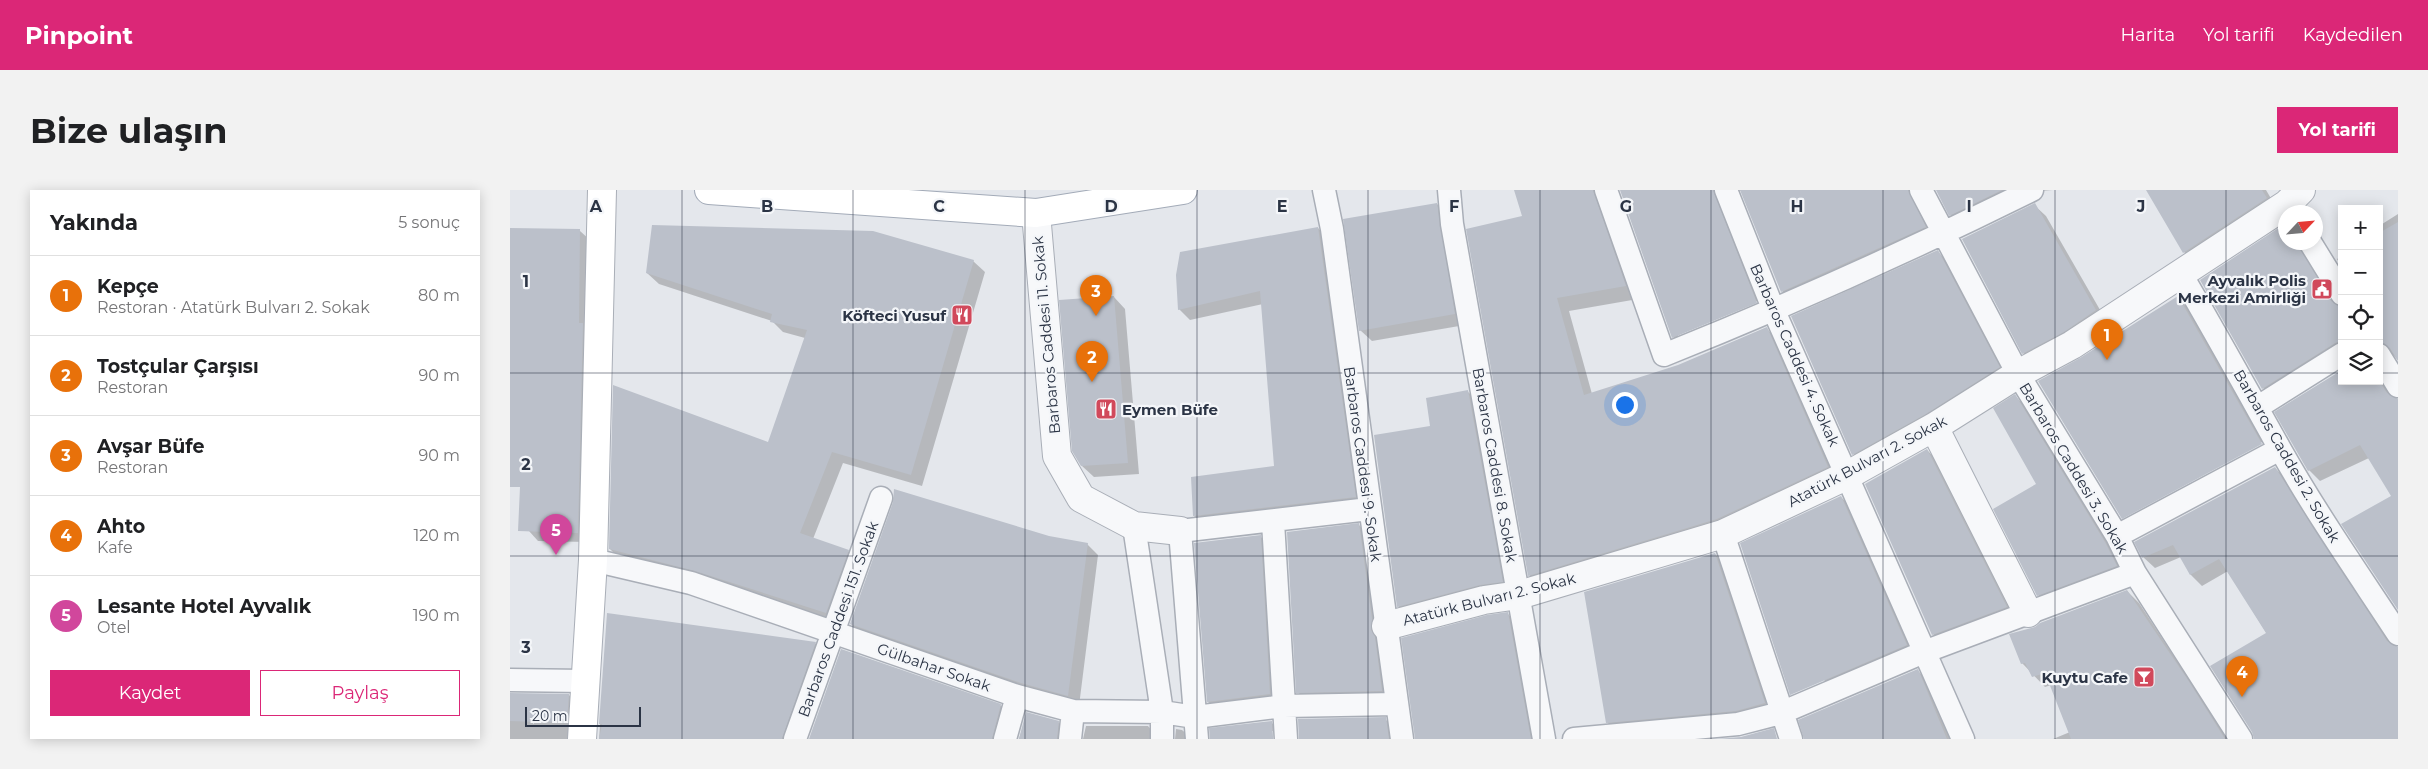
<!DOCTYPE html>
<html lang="tr">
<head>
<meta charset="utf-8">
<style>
  :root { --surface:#fff; --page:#f2f2f2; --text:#202124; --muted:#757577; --line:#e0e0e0; --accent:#db2777 }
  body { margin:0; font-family:Montserrat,sans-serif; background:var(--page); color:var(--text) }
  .controls { position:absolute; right:15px; top:15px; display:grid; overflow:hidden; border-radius:0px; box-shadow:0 2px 12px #0003 }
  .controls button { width:45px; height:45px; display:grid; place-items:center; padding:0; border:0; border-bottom:1px solid var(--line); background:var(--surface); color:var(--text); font:25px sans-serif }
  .compass { position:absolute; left:1768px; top:15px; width:45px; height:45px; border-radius:50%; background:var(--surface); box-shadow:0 2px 12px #0003; rotate:64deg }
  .scale { position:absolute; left:15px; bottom:12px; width:116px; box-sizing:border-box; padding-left:5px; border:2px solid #2b3445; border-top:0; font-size:14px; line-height:18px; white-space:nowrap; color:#2b3445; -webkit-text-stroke:4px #f4f6f9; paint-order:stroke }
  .you { position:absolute; left:1114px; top:214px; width:18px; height:18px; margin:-12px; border:4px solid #fff; border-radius:50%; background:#1a73e8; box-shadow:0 0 0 8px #1a73e833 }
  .badge { display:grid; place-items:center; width:32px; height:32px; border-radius:50%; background:var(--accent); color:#fff; font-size:16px; font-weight:700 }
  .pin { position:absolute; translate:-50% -41px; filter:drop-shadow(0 1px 2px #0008) }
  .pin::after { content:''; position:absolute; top:26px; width:18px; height:15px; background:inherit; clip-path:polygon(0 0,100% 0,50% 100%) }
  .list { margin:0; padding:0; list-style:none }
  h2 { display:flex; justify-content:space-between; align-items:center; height:65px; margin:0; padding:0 20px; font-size:21px }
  h2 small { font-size:16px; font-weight:400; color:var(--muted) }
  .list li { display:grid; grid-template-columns:32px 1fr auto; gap:15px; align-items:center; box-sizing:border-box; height:80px; padding:0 20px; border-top:1px solid var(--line) }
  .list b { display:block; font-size:19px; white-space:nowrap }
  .list p { margin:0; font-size:16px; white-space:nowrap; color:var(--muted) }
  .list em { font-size:16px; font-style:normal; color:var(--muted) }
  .actions { display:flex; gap:10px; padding:15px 20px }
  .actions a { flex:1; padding:11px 0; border:1px solid var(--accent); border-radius:0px; text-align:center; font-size:18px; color:var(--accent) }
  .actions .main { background:var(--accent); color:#fff }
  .icon { flex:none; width:28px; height:28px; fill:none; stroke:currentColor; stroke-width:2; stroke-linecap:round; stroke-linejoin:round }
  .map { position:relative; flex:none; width:1888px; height:549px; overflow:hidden; border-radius:0px }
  header { display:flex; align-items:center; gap:30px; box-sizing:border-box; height:70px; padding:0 25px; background:var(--accent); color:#fff }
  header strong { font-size:24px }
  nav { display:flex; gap:28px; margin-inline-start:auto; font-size:18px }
  .intro { display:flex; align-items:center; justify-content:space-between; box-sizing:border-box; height:120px; padding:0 30px }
  h1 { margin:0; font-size:35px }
  .button { padding:12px 22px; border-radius:0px; background:var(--accent); color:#fff; font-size:18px; font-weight:700 }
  main { display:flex; gap:30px; padding:0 30px }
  aside { flex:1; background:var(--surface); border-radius:0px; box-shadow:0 2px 12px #0003 }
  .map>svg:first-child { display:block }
  .shadow { fill:#0003; fill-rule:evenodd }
  .building { fill:#bbc0ca }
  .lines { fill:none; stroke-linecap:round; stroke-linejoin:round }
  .lane-casing { stroke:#a9aeb7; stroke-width:25 }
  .street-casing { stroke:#a9aeb7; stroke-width:30 }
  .secondary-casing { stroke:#a9aeb7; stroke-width:30 }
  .primary-casing { stroke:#a3abb8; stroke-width:30 }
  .lane { stroke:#f7f8fa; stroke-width:22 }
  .street { stroke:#f7f8fa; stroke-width:28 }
  .secondary { stroke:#fff; stroke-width:28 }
  .primary { stroke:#fff; stroke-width:28 }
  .grid { fill:none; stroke:#2b3445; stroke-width:1; stroke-opacity:0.55 }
  .labels { text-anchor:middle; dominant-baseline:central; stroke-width:4.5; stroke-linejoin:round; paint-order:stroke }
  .poi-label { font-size:15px; font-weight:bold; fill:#2b3445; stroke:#f4f6f9; text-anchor:end }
  .street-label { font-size:15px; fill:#2b3445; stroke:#f4f6f9 }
  .grid-label { font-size:16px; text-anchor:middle; font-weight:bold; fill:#2b3445; stroke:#f4f6f9; stroke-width:4.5; stroke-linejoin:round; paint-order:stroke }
</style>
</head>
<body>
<header>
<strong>Pinpoint</strong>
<nav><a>Harita</a><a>Yol tarifi</a><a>Kaydedilen</a></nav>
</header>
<div class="intro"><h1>Bize ulaşın</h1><a class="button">Yol tarifi</a></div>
<main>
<aside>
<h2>Yakında<small>5 sonuç</small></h2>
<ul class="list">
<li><span class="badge" style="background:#e8710a">1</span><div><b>Kepçe</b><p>Restoran · Atatürk Bulvarı 2. Sokak</p></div><em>80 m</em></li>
<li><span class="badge" style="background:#e8710a">2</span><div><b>Tostçular Çarşısı</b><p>Restoran</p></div><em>90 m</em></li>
<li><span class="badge" style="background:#e8710a">3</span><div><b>Avşar Büfe</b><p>Restoran</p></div><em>90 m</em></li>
<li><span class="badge" style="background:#e8710a">4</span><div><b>Ahto</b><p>Kafe</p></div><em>120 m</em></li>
<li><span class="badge" style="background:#d1479c">5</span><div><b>Lesante Hotel Ayvalık</b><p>Otel</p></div><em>190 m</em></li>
</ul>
<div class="actions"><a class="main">Kaydet</a><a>Paylaş</a></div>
</aside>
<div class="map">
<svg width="1888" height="549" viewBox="0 0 1888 549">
  <rect width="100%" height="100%" fill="#e4e7ec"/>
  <path class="shadow" d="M 1017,0 L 1105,0 L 1128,109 L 1059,121 L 1082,204 L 1168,176 L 1256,138 L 1269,151 L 1330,290 L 1032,398 L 1019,385 L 1013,27 Z
    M 1111,0 L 1225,0 L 1259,125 L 1176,160 L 1163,147 ZM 1252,109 L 1253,111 L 1168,146 L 1168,144 Z
    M 1225,0 L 1422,0 L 1428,50 L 1285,114 L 1272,101 L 1232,1 Z
    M 1427,0 L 1543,0 L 1530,1 L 1453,38 L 1440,25 Z
    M 1637,0 L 1756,0 L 1769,22 L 1687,75 L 1674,62 Z
    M 927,14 L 938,25 L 955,135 L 862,151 L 850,140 Z
    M 1524,15 L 1536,26 L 1597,132 L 1525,175 L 1513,163 Z
    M 1888,24 L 1888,170 L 1881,163 L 1873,165 L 1869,172 L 1869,36 Z
    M 808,38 L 819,49 L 856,318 L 696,337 L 684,326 L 766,277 L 753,114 L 680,130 L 669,119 Z
    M 0,39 L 70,41 L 80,50 L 77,352 L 28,351 L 19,341 L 0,200 Z
    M 1776,52 L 1788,52 L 1798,64 L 1800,71 L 1827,116 L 1832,118 L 1832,167 L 1764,210 L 1753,198 Z
    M 1428,62 L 1438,72 L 1499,188 L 1353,275 L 1343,264 Z
    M 1832,66 L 1832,77 L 1827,69 Z
    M 463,71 L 475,82 L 412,296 L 333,273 L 303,349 L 338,361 L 349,372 L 327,433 L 111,370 L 100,359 L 259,254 L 295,148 L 273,142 L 262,131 L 149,94 L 137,83 Z
    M 604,107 L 615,119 L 629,284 L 584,287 L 572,276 Z
    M 1668,107 L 1678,117 L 1754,251 L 1614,326 L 1614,329 L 1571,169 Z
    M 1869,185 L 1883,208 L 1888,210 L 1888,418 L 1883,306 L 1859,268 L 1810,291 L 1799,280 L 1832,191 L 1869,191 Z
    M 958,202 L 968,211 L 1001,401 L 898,426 L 888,416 L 921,237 Z
    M 1505,206 L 1516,217 L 1606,365 L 1617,387 L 1539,416 L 1528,405 L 1528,295 Z
    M 1755,254 L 1761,264 L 1622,337 L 1614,329 Z
    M 1417,260 L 1429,272 L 1508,428 L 1434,456 L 1423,444 Z
    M 1765,278 L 1776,289 L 1883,456 L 1888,458 L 1888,549 L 1745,549 L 1743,542 L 1757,444 L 1718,381 L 1692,396 L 1681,385 L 1671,367 L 1645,378 L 1633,367 Z
    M 1331,307 L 1342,318 L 1408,466 L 1325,502 L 1314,490 Z
    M 849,335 L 859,345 L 882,511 L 798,513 L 788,502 Z
    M 750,346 L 762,358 L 771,516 L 710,523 L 698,512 Z
    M 539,347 L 577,354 L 588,365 L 569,516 L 352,445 L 341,434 Z
    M 1205,364 L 1216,375 L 1265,524 L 1108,543 L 1097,532 Z
    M 1617,401 L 1629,413 L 1718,549 L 1543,549 L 1560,542 L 1541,495 L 1535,497 L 1512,473 L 1525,438 Z
    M 98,424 L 305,453 L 314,462 L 283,549 L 269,549 L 254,543 L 251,549 L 89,549 Z
    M 998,424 L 1008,434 L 1028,549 L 906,549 Z
    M 332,460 L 490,515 L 500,525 L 495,549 L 300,549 Z
    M 1407,480 L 1418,491 L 1443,549 L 1336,549 L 1324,516 Z
    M 0,504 L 59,505 L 67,514 L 66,549 L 0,549 Z
    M 517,524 L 548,532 L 558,542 L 558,549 L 509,549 Z
    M 875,529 L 885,539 L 887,549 L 789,549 L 789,530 Z
    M 761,532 L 771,542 L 762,541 L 763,549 L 700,549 L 701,540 Z
    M 576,536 L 638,536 L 649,549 L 573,549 Z
    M 666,539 L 672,540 L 682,549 L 665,549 Z"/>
  <path class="building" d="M 1004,0 L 1083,0 L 1116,96 L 1047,108 L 1074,205 L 1168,175 L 1257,137 L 1318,277 L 1207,329 L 1018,386 L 956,39 L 1012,26 Z
    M 1110,0 L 1203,0 L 1247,113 L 1162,148 Z
    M 1230,0 L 1398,0 L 1416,37 L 1271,102 Z
    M 1426,0 L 1492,0 L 1439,26 Z
    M 1636,0 L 1752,0 L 1757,8 L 1673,63 Z
    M 927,13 L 945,124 L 849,141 L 833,29 Z
    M 1525,13 L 1586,120 L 1554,142 L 1512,164 L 1452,49 Z
    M 1888,32 L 1888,171 L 1880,158 L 1869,152 L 1869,43 Z
    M 142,35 L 363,41 L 464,70 L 401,285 L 322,262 L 290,343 L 339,360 L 316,423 L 185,381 L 99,359 L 103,195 L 258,252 L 297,140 L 260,132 L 262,124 L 136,83 Z
    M 1773,35 L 1776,39 L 1776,52 L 1787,52 L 1821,111 L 1832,117 L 1832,151 L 1825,153 L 1752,199 L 1690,90 Z
    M 808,37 L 846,307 L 683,326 L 681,287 L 764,276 L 750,101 L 668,120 L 666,85 L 670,62 Z
    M 0,38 L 70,39 L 69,133 L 73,133 L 68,343 L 8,341 L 10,297 L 0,297 Z
    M 1428,60 L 1490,177 L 1416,224 L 1342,265 L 1281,126 Z
    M 604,106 L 618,273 L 571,276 L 562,261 L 549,110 Z
    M 1668,106 L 1752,254 L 1612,329 L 1528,191 L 1570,168 Z
    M 1832,180 L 1832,191 L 1869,191 L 1877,203 L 1888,209 L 1888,420 L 1831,334 L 1881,306 L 1850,255 L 1798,281 L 1764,222 Z
    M 958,200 L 993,392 L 970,395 L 887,417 L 864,245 L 920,236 L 916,208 Z
    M 1505,204 L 1595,352 L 1607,376 L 1527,406 L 1483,319 L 1526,294 L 1483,218 Z
    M 1417,259 L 1497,417 L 1422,445 L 1355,294 Z
    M 1765,277 L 1877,451 L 1888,457 L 1888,549 L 1744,549 L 1742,542 L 1700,476 L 1756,443 L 1709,369 L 1680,385 L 1663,355 L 1632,368 L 1624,352 Z
    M 384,299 L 539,346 L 578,353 L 558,506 L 511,493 L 340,434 L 383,312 Z
    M 1331,306 L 1397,455 L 1280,505 L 1230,353 Z
    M 849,333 L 862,429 L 861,440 L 865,447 L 872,501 L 786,503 L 777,342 Z
    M 751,345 L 760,504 L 697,512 L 684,353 Z
    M 1205,363 L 1255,513 L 1226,521 L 1096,533 L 1074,402 Z
    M 1617,400 L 1678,490 L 1715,549 L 1561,549 L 1535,483 L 1522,487 L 1515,473 L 1511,474 L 1499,444 L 1525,437 L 1530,433 Z
    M 998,422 L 1021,549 L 905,549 L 891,448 L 977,425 Z
    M 97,423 L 306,452 L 272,549 L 89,549 L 92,534 L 89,534 Z
    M 331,459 L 491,514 L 482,549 L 299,549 Z
    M 1408,479 L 1437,549 L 1294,549 L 1288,530 Z
    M 0,503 L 59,504 L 57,533 L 0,531 Z
    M 516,522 L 549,531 L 547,549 L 509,549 Z
    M 876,527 L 879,549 L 789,549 L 788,529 Z
    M 762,531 L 763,549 L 700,549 L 699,538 Z
    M 1264,538 L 1267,549 L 1208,549 L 1231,547 Z"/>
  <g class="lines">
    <g class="lane-casing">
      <path id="lane" d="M 814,0 L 822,39 L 892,549
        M 939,0 L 942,34 L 1034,549
        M 1096,0 L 1154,165 C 1279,115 1401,60 1522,0
        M 1216,0 L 1264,121 L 1453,549
        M 1411,0 L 1508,184 L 1607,346 L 1625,383 L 1731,549
        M 1800,52 L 1832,104
        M 1671,84 C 1705,142 1737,200 1770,259 C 1806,323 1848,383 1888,444
        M 1869,165 L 1888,196
        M 1748,217 L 1832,164
        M 763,332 L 776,549
        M 624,336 L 652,522 L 652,549
        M 1213,344 L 1281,549
        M 1607,346 L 1770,259
        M 83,370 L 181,393 L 507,506 L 563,521 L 652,522 L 685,527 L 774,516 L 886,514
        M 0,490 L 74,491
        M 285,549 L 371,308
        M 495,549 L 507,506
        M 560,549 L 563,521
        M 687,549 L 670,341 L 859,319
        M 1064,549 L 1228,534 L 1271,523 L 1414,462 L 1625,383"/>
    </g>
    <g class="street-casing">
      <path id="street" d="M 526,23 L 547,266 L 571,308 L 624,336 L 670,341
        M 1424,237 L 1518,423
        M 876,436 L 974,410 L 1009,405 L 1213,344 L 1338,285 L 1424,237 L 1508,184 L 1562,155 L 1777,14 L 1791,0"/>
    </g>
    <g class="secondary-casing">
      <path id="secondary" d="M 72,549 L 83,370 L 92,0"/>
    </g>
    <g class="primary-casing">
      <path id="primary" d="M 199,0 L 526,23 L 673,0"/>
    </g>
    <use href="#lane" class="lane"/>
    <use href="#street" class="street"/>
    <use href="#secondary" class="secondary"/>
    <use href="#primary" class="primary"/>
  </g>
  <path class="grid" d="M 172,0 L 172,549M 343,0 L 343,549M 515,0 L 515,549M 687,0 L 687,549M 858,0 L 858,549M 1030,0 L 1030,549M 1201,0 L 1201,549M 1373,0 L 1373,549M 1545,0 L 1545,549M 1716,0 L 1716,549M 0,183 L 1832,183M 1869,183 L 1888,183M 0,366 L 1888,366"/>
  <defs>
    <g id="civic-square" transform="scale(1.125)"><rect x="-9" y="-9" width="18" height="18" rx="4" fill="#d1495b" stroke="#f4f6f9"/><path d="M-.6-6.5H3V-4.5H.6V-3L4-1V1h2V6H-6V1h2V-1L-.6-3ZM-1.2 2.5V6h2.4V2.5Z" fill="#fff"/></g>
    <g id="restaurant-square" transform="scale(1.125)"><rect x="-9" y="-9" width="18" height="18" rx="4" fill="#d1495b" stroke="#f4f6f9"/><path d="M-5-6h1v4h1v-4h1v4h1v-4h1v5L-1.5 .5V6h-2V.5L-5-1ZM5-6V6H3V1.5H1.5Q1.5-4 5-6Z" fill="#fff"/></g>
    <g id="bar-square" transform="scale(1.125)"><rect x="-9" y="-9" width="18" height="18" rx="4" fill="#d1495b" stroke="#f4f6f9"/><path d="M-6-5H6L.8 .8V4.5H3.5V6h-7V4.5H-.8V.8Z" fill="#fff"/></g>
  </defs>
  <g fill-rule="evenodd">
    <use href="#civic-square" x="1812" y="99"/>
    <use href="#restaurant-square" x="452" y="125"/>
    <use href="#restaurant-square" x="596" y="219"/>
    <use href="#bar-square" x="1634" y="487"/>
  </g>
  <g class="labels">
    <g class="poi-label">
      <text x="1796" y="90">Ayvalık Polis<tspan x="1796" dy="17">Merkezi Amirliği</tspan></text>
      <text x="436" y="125">Köfteci Yusuf</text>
      <text x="612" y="219" text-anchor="start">Eymen Büfe</text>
      <text x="1618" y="487">Kuytu Cafe</text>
    </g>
    <g class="street-label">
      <text transform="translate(536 145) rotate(-95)">Barbaros Caddesi 11. Sokak</text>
      <text transform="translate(1285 165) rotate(66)">Barbaros Caddesi 4. Sokak</text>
      <text transform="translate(1777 266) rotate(60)">Barbaros Caddesi 2. Sokak</text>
      <text transform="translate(1357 271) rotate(-28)">Atatürk Bulvarı 2. Sokak</text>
      <text transform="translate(853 274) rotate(82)">Barbaros Caddesi 9. Sokak</text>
      <text transform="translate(985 275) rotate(80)">Barbaros Caddesi 8. Sokak</text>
      <text transform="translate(1564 278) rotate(59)">Barbaros Caddesi 3. Sokak</text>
      <text transform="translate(979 409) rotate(-14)">Atatürk Bulvarı 2. Sokak</text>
      <text transform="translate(328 429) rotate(-70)">Barbaros Caddesi 151. Sokak</text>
      <text transform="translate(424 477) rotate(19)">Gülbahar Sokak</text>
    </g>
  </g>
  <g class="grid-label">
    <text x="86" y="22">A</text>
    <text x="257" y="22">B</text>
    <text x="429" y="22">C</text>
    <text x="601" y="22">D</text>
    <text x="772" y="22">E</text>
    <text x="944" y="22">F</text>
    <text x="1116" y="22">G</text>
    <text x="1287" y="22">H</text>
    <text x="1459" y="22">I</text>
    <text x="1631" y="22">J</text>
    <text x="16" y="97">1</text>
    <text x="16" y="280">2</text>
    <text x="16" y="463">3</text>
  </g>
</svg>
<div class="controls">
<button>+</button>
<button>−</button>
<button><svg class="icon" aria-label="locate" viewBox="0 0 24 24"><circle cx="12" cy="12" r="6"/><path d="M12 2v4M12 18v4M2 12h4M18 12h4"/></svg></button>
<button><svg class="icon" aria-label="layers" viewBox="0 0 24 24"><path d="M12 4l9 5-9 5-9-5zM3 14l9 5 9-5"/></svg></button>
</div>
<svg class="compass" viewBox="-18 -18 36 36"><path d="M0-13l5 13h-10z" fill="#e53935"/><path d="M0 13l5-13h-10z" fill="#757577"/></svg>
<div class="scale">20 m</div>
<div class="you"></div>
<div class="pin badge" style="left:1597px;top:170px;background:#e8710a">1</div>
<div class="pin badge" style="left:582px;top:192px;background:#e8710a">2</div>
<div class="pin badge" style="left:586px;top:126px;background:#e8710a">3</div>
<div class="pin badge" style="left:1732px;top:507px;background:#e8710a">4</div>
<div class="pin badge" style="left:46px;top:365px;background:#d1479c">5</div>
</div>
</main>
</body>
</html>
